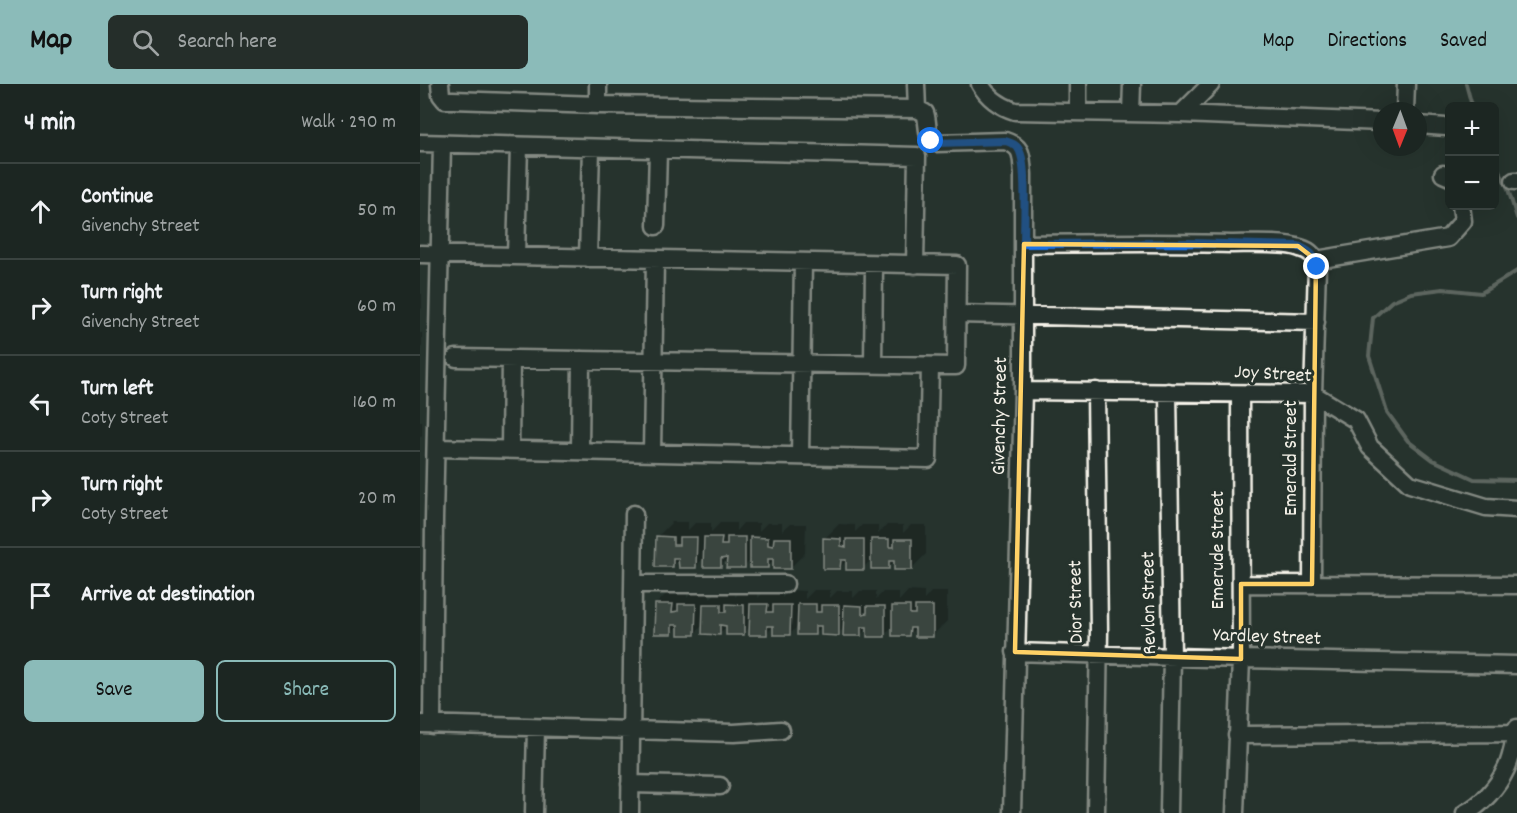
<!DOCTYPE html>
<html lang="en">
<head>
<meta charset="utf-8">
<style>
  :root { --surface:#1c2622; --page:#252e2a; --text:#f1f3f6; --muted:#a0a5a5; --line:#3a4340; --accent:#8bbbb9 }
  body { margin:0; font-family:Dekko,sans-serif; background:var(--page); color:var(--text) }
  .controls { position:absolute; right:18px; top:18px; display:grid; overflow:hidden; border-radius:9px; box-shadow:0 6px 24px #0002 }
  .controls button { width:54px; height:54px; display:grid; place-items:center; padding:0; border:0; border-bottom:2px solid var(--line); background:var(--surface); color:var(--text); font:30px sans-serif }
  .compass { position:absolute; left:953px; top:18px; width:54px; height:54px; border-radius:50%; background:var(--surface); box-shadow:0 6px 24px #0002; rotate:181deg }
  .stop { position:absolute; width:18px; height:18px; margin:-14px; border:4px solid #1a73e8; border-radius:50%; background:#fff }
  .stop.end { background:#1a73e8; border-color:#fff; box-shadow:0 2px 6px #0008 }
  .list { margin:0; padding:0; list-style:none }
  h2 { display:flex; justify-content:space-between; align-items:center; height:78px; margin:0; padding:0 24px; font-size:26px }
  h2 small { font-size:20px; font-weight:400; color:var(--muted) }
  .list li { display:grid; grid-template-columns:39px 1fr auto; gap:18px; align-items:center; box-sizing:border-box; height:96px; padding:0 24px; border-top:2px solid var(--line) }
  .list b { display:block; font-size:22px; white-space:nowrap }
  .list p { margin:0; font-size:20px; white-space:nowrap; color:var(--muted) }
  .list em { font-size:20px; font-style:normal; color:var(--muted) }
  .actions { display:flex; gap:12px; padding:18px 24px }
  .actions a { flex:1; padding:14px 0; border:2px solid var(--accent); border-radius:9px; text-align:center; font-size:21px; color:var(--accent) }
  .actions .main { background:var(--accent); color:#111 }
  .icon { flex:none; width:33px; height:33px; fill:none; stroke:currentColor; stroke-width:2; stroke-linecap:round; stroke-linejoin:round }
  .map { position:relative; flex:none; width:1097px; height:729px; overflow:hidden }
  header { display:flex; align-items:center; gap:36px; box-sizing:border-box; height:84px; padding:0 30px; background:var(--accent); color:#111 }
  header strong { font-size:28px }
  nav { display:flex; gap:33px; margin-inline-start:auto; font-size:21px }
  .search { width:420px; height:54px; background:var(--page); display:flex; align-items:center; gap:15px; box-sizing:border-box; padding:0 21px; border-radius:9px; color:var(--muted); font-size:22px }
  main { display:flex }
  aside { flex:1; background:var(--surface) }
  .map>svg:first-child { display:block }
  .shadow { fill:#0007 }
  .lines { fill:none; stroke-linecap:round; stroke-linejoin:round }
  .stream { stroke:#9fa39b; stroke-width:4 }
  .building { fill:#525c55; stroke:#f4f1e8; stroke-width:1.5 }
  .minor-casing { stroke:#f4f1e8; stroke-width:21 }
  .minor { stroke:#26332d; stroke-width:16 }
  .route { stroke:#1a73e8; stroke-width:8 }
  .marked { fill:none; stroke:#ffd166; stroke-width:4.5; stroke-linejoin:round }
  .labels { text-anchor:middle; dominant-baseline:central; stroke-width:6; stroke-linejoin:round; paint-order:stroke }
  .street-label { font-size:20px; fill:#f4f1e8; stroke:#26332d }
</style>
</head>
<body>
<header>
<strong>Map</strong>
<div class="search"><svg class="icon" aria-label="search" viewBox="0 0 24 24"><circle cx="10" cy="10" r="6"/><path d="M15 15l6 6"/></svg>Search here</div>
<nav><a>Map</a><a>Directions</a><a>Saved</a></nav>
</header>
<main>
<aside>
<h2>4 min<small>Walk · 290 m</small></h2>
<ul class="list">
<li><svg class="icon" aria-label="ahead" viewBox="0 0 24 24"><path d="M12 20V5M6 11l6-6 6 6"/></svg><div><b>Continue</b><p>Givenchy Street</p></div><em>50 m</em></li>
<li><svg class="icon" aria-label="right" viewBox="0 0 24 24"><path d="M7 20v-9h11M14 6l5 5-5 5"/></svg><div><b>Turn right</b><p>Givenchy Street</p></div><em>60 m</em></li>
<li><svg class="icon" aria-label="left" viewBox="0 0 24 24"><path d="M17 20v-9H6M10 6l-5 5 5 5"/></svg><div><b>Turn left</b><p>Coty Street</p></div><em>160 m</em></li>
<li><svg class="icon" aria-label="right" viewBox="0 0 24 24"><path d="M7 20v-9h11M14 6l5 5-5 5"/></svg><div><b>Turn right</b><p>Coty Street</p></div><em>20 m</em></li>
<li><svg class="icon" aria-label="arrive" viewBox="0 0 24 24"><path d="M6 21V4h12l-3 4 3 4H6"/></svg><div><b>Arrive at destination</b></div></li>
</ul>
<div class="actions"><a class="main">Save</a><a>Share</a></div>
</aside>
<div class="map">
<svg width="1097" height="729" viewBox="0 0 1097 729">
  <rect width="100%" height="100%" fill="#26332d"/>
  <filter id="ink" filterUnits="userSpaceOnUse"><feTurbulence type="fractalNoise" baseFrequency=".0167" numOctaves="2"/><feDisplacementMap in="SourceGraphic" scale="12" xChannelSelector="R" yChannelSelector="G"/><feConvolveMatrix kernelMatrix="1 2 1 2 8 2 1 2 1" color-interpolation-filters="sRGB"/></filter>
  <g filter="url(#ink)">
    <path class="shadow" d="M 0,210 L 2,210 L 2,224 L 0,226 Z
      M 0,249 L 2,249 L 2,262 L 0,265 Z
      M 0,337 L 2,337 L 2,351 L 0,353 Z
      M 252,438 L 268,438 L 268,446 L 275,439 L 291,439 L 291,448 L 300,439 L 316,439 L 316,447 L 323,439 L 339,439 L 339,447 L 347,439 L 362,439 L 362,447 L 370,440 L 386,440 L 385,469 L 371,483 L 355,475 L 347,483 L 332,475 L 324,483 L 308,474 L 301,482 L 285,473 L 276,482 L 260,474 L 253,482 L 237,453 Z
      M 419,440 L 435,441 L 435,448 L 442,441 L 458,441 L 458,450 L 467,441 L 483,441 L 483,449 L 491,441 L 506,441 L 506,470 L 491,485 L 475,477 L 468,484 L 452,475 L 443,484 L 427,476 L 420,484 L 404,455 Z
      M 251,505 L 267,505 L 267,514 L 274,506 L 290,506 L 290,515 L 299,505 L 315,506 L 315,513 L 322,506 L 338,506 L 338,514 L 346,506 L 362,506 L 362,514 L 369,506 L 385,507 L 385,515 L 394,506 L 410,506 L 410,514 L 417,507 L 433,507 L 433,514 L 440,507 L 456,507 L 456,515 L 463,508 L 479,508 L 479,517 L 488,507 L 504,508 L 504,516 L 511,508 L 527,508 L 527,537 L 512,552 L 496,543 L 489,551 L 473,542 L 464,551 L 448,543 L 441,551 L 425,543 L 418,550 L 402,542 L 395,550 L 379,541 L 370,550 L 354,542 L 347,549 L 331,542 L 323,550 L 307,542 L 300,549 L 284,540 L 275,549 L 259,541 L 252,549 L 236,520 Z"/>
    <g class="lines">
      <path class="stream" d="M 1046,0 L 1052,22
        M 1074,77 L 1087,102 L 1097,134
        M 1097,187 L 1061,209 L 1023,205 L 991,209 L 972,217 L 953,234 L 949,272 L 967,328 L 988,357 L 1013,376 L 1054,395 L 1097,396"/>
    </g>
    <path class="building" d="M 236,452 L 253,453 L 253,461 L 259,461 L 259,453 L 277,453 L 276,484 L 259,484 L 258,474 L 253,474 L 253,483 L 235,483 Z
      M 284,453 L 302,453 L 301,461 L 307,461 L 307,453 L 325,453 L 325,484 L 306,484 L 307,474 L 301,475 L 301,483 L 283,483 Z
      M 330,453 L 348,454 L 348,461 L 353,462 L 354,454 L 371,454 L 371,485 L 353,485 L 353,475 L 348,475 L 348,484 L 330,484 Z
      M 403,454 L 421,455 L 421,462 L 426,463 L 426,455 L 444,455 L 444,486 L 426,486 L 426,476 L 421,476 L 420,485 L 403,485 Z
      M 451,455 L 469,455 L 469,463 L 474,463 L 474,455 L 492,455 L 492,486 L 474,486 L 474,477 L 469,477 L 469,485 L 451,485 Z
      M 235,520 L 253,520 L 252,528 L 258,527 L 258,520 L 276,520 L 275,551 L 258,551 L 258,541 L 252,541 L 252,550 L 234,550 Z
      M 283,520 L 301,520 L 301,528 L 306,528 L 306,520 L 324,521 L 324,551 L 306,551 L 306,542 L 300,541 L 300,551 L 282,550 Z
      M 330,520 L 348,520 L 347,528 L 353,528 L 353,521 L 371,521 L 370,551 L 353,551 L 353,542 L 347,542 L 347,551 L 329,551 Z
      M 378,520 L 396,520 L 396,528 L 401,528 L 401,521 L 419,521 L 419,552 L 401,551 L 401,542 L 395,542 L 395,551 L 377,551 Z
      M 424,521 L 442,522 L 442,530 L 447,529 L 447,522 L 465,522 L 465,553 L 447,553 L 447,543 L 441,543 L 441,552 L 423,552 Z
      M 472,522 L 490,522 L 490,530 L 495,530 L 495,522 L 513,522 L 513,553 L 495,553 L 495,544 L 490,544 L 489,552 L 472,552 Z"/>
    <g class="lines">
      <g class="minor-casing">
        <path id="minor" d="M 20,0 L 21,11 L 25,16 L 33,16 L 178,21 L 497,25 L 505,29 C 509,39 505,55 516,59 L 585,57 C 604,63 601,73 603,90 L 603,307 L 592,729
          M 496,0 L 497,25
          M 560,0 C 568,14 579,22 595,27 L 761,30 L 962,38
          M 178,21 L 178,0
          M 985,27 L 986,0
          M 658,28 L 658,0
          M 711,29 L 712,0
          M 761,30 L 791,0
          M 998,41 L 1026,43
          M 0,59 L 497,72 L 495,181
          M 1023,90 L 1030,93
          M 1094,97 L 1097,97
          M 236,142 L 238,66
          M 604,160 C 673,159 742,158 811,160 C 829,160 865,158 880,164 C 891,167 895,172 897,183 L 893,310 L 892,500
          M 0,170 L 537,181 L 536,282 L 36,274
          M 96,172 L 99,62
          M 168,174 L 171,64
          M 896,176 L 1028,154 L 1043,137 L 1041,122
          M 537,230 L 896,238
          M 453,281 L 454,180
          M 603,307 L 893,310 L 936,336 L 950,363 L 990,400 L 1066,423 L 1097,425
          M 748,308 L 752,572 L 749,729
          M 16,364 L 508,375 L 510,282
          M 90,365 L 91,275
          M 160,367 L 161,276
          M 232,368 L 235,175
          M 380,372 L 383,178
          M 213,500 L 365,500
          M 821,500 L 1097,501
          M 595,568 L 821,575 L 1097,581
          M 0,640 L 314,649 L 361,646
          M 12,641 L 14,436 L 22,60
          M 817,651 L 1096,649
          M 210,700 L 300,702
          M 114,729 L 116,644
          M 210,729 L 214,430
          M 676,729 L 679,547 L 676,307
          M 815,729 L 821,575 L 820,311
          M 1045,729 C 1062,721 1078,702 1086,685 C 1092,674 1094,657 1097,644"/>
      </g>
      <use href="#minor" class="minor"/>
    </g>
  </g>
  <g class="lines" filter="url(#ink)">
    <path class="route" d="M 511,57 L 516,59 L 585,57 C 592,59 598,61 600,68 C 607,83 604,140 604,160 L 769,159 L 878,162 C 889,167 895,170 897,183"/>
  </g>
  <path d="M0 0H1097V729H0ZM 604,160 L 878,162 L 896,176 L 892,500 L 821,500 L 821,575 L 595,568 Z" fill="#26332d" fill-opacity=".55" fill-rule="evenodd"/>
  <path class="marked" d="M 604,160 L 878,162 L 896,176 L 892,500 L 821,500 L 821,575 L 595,568 Z"/>
  <g class="labels">
    <g class="street-label">
      <text transform="translate(853 291) rotate(3)">Joy Street</text>
      <text transform="translate(581 332) rotate(-89)">Givenchy Street</text>
      <text transform="translate(872 374) rotate(-90)">Emerald Street</text>
      <text transform="translate(799 466) rotate(-90)">Emerude Street</text>
      <text transform="translate(657 518) rotate(-91)">Dior Street</text>
      <text transform="translate(730 519) rotate(-91)">Revlon Street</text>
      <text transform="translate(847 554) rotate(2)">Yardley Street</text>
    </g>
  </g>
</svg>
<div class="controls">
<button>+</button>
<button>−</button>
</div>
<svg class="compass" viewBox="-18 -18 36 36"><path d="M0-13l5 13h-10z" fill="#e53935"/><path d="M0 13l5-13h-10z" fill="#a0a5a5"/></svg>
<div class="stop" style="left:511px;top:57px"></div>
<div class="stop end" style="left:897px;top:183px"></div>
</div>
</main>
</body>
</html>
